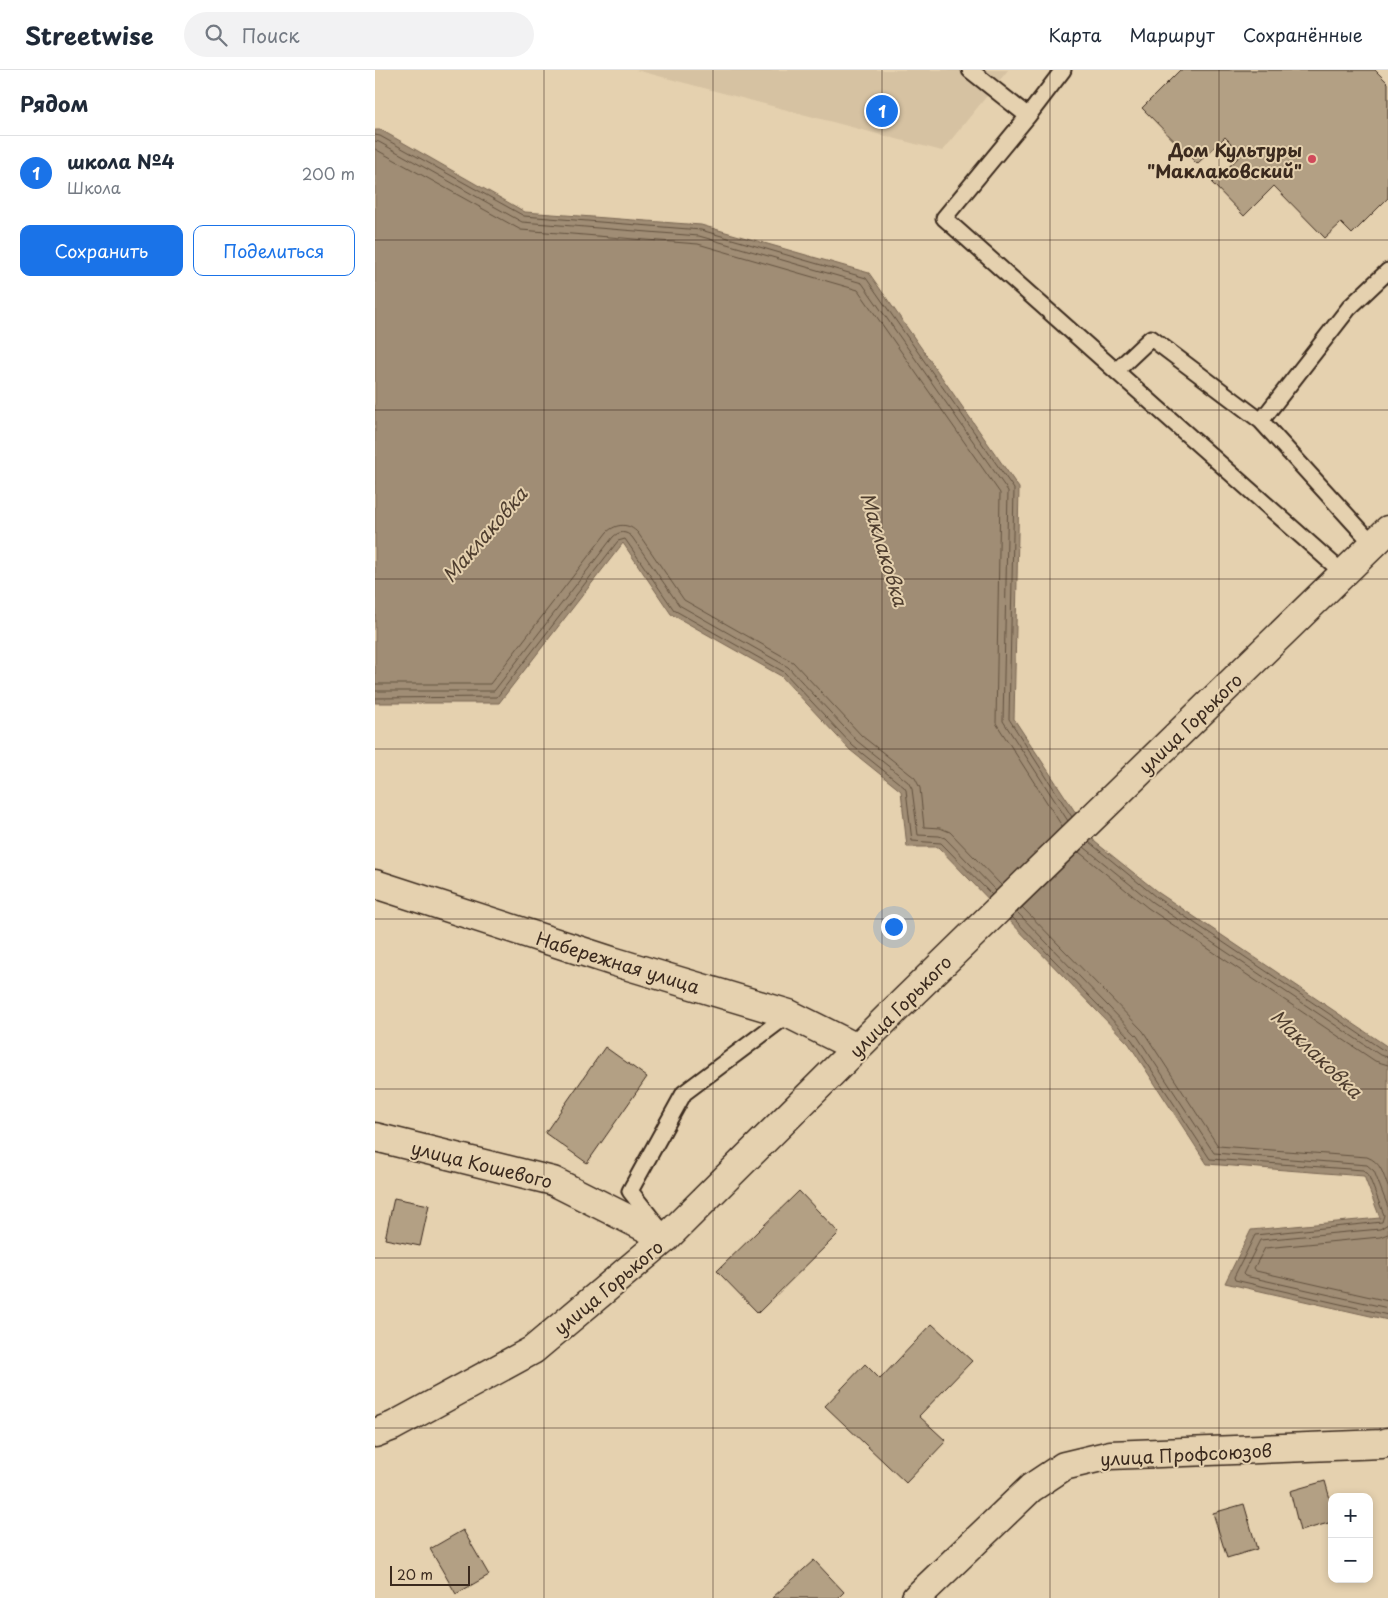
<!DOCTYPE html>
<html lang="ru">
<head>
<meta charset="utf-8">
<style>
  :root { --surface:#fff; --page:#f2f2f3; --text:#1f2937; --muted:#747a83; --line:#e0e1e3; --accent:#1a73e8 }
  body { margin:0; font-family:"Playpen Sans",sans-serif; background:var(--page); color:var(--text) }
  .controls { position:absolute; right:15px; bottom:15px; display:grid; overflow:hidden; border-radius:10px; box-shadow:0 2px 8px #0003 }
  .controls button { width:45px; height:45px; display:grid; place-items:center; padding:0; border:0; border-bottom:1px solid var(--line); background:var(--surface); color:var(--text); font:25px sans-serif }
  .scale { position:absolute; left:15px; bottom:12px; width:80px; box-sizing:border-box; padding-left:5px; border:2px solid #3b2a1e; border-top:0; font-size:14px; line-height:18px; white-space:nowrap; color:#3b2a1e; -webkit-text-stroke:4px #e5d1af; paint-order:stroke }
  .you { position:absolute; left:518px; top:856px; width:18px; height:18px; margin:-12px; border:4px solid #fff; border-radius:50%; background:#1a73e8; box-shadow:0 0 0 8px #1a73e833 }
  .badge { display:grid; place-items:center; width:32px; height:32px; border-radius:50%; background:var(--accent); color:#fff; font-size:16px; font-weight:700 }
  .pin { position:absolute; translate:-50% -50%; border:2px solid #fff; box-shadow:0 1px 5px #0006 }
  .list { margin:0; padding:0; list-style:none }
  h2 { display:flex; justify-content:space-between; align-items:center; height:65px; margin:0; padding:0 20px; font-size:21px }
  h2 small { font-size:16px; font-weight:400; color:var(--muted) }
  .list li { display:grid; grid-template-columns:32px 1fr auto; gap:15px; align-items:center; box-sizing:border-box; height:75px; padding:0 20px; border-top:1px solid var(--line) }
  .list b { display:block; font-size:19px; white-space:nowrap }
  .list p { margin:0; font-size:16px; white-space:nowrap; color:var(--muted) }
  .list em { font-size:16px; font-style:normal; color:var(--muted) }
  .actions { display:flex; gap:10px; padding:15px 20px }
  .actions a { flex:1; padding:11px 0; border:1px solid var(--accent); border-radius:10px; text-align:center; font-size:18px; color:var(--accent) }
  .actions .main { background:var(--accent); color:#fff }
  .icon { flex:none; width:28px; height:28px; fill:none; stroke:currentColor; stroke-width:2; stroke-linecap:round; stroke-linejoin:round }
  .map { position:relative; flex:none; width:1013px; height:1528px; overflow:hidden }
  header { display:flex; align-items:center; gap:30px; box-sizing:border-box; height:70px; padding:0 25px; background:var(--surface); border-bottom:1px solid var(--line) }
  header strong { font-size:24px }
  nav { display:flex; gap:28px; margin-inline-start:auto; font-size:18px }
  .search { width:350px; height:45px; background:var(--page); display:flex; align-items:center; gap:12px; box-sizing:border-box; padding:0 18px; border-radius:28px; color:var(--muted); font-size:19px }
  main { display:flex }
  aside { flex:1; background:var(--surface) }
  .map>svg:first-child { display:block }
  .built { fill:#d6c2a2 }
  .water { fill:#a08d74; stroke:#786552 }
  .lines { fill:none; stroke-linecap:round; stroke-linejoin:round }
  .shore { stroke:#635240; stroke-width:1 }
  .building { fill:#b3a084; stroke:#3b2a1e }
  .service-casing { stroke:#3b2a1e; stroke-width:19 }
  .minor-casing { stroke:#3b2a1e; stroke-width:31 }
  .tertiary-casing { stroke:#3b2a1e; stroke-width:31 }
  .service { stroke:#e5d1af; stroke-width:15 }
  .minor { stroke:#e5d1af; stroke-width:28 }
  .tertiary { stroke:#e5d1af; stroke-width:28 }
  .grid { fill:none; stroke:#3b2a1e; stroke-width:1; stroke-opacity:0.55 }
  .poi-dot { fill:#d1495b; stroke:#e5d1af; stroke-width:2 }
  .labels { text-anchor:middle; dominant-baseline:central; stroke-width:4; stroke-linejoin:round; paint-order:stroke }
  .poi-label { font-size:18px; font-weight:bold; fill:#3b2a1e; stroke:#e5d1af; text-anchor:end }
  .street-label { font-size:18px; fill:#3b2a1e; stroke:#e5d1af }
  .water-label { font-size:19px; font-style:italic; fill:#4f3e2f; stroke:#e5d1af }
</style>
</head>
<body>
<header>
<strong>Streetwise</strong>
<div class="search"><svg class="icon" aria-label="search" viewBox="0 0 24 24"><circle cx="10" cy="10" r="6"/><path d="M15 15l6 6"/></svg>Поиск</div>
<nav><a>Карта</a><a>Маршрут</a><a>Сохранённые</a></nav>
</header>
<main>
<aside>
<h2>Рядом<small></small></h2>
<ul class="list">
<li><span class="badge">1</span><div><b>школа №4</b><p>Школа</p></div><em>200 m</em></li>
</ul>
<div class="actions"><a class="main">Сохранить</a><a>Поделиться</a></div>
</aside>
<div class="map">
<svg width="1013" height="1528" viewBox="0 0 1013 1528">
  <rect width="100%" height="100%" fill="#e5d1af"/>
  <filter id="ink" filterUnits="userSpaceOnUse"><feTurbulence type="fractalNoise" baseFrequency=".02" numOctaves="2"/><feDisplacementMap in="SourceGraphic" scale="10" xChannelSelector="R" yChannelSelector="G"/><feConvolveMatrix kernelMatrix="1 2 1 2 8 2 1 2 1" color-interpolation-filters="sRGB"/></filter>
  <g filter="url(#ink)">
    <path class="built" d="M 261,0 L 633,0 L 567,81 Z"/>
    <path class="water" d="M 0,60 L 6,60 L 150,142 L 326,155 L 494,203 L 644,418 L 639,649 L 720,772 L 784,823 L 1013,977 L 1013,1250 L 850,1213 L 876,1160 L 1005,1148 L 989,1106 L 832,1094 L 754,974 L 563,777 L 532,777 L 526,721 L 475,680 L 406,606 L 296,544 L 248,473 L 124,633 L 0,633 Z"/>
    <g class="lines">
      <path class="shore" d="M 0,65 L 5,66 L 149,146 L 326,160 L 491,208 L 639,419 L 634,649 L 697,747
        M 0,71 L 4,72 L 147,152 L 324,166 L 487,213 L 633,421 L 628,651 L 693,751
        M 0,79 L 146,160 L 323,174 L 483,220 L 625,423 L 621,653 L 687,756
        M 0,614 L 115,614 L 232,462 C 242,453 254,453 263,463 L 309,530 L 418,592 L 487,666 L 540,708 L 545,718 L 549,757 L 565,758 L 575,762 L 626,815
        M 0,621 L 119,621 L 238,467 C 244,461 251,461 257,467 L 304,535 L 413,597 L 482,671 L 533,712 L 537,719 L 543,765 L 564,766 L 570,768 L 621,821
        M 0,628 L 122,627 L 243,471 L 250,469 L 299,540 L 409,602 L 478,676 L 529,717 L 531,720 L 537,771 L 566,773 L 617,825
        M 714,772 L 781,827 L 1008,980 L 1013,981
        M 709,777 L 777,832 L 1005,985 L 1013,987
        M 704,782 L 773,838 L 1000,991 L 1013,995
        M 647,837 L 768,961 L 843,1076 L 992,1087 C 1006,1092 1008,1104 1013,1117
        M 642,842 L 762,966 L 839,1083 L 992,1095 L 999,1101 L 1013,1137
        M 637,847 L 757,970 L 835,1089 L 988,1100 L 993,1104 L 1009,1145 L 1007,1152 L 880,1165 L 859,1207 L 860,1210 L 1013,1245
        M 1013,1154 L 1005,1159 L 885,1170 L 868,1204 L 870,1206 L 1013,1238
        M 1013,1164 L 1005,1167 L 890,1178 L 879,1198 L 881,1201 L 1013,1231"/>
    </g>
    <path class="building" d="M 805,0 L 1000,0 L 1013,13 L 1013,128 L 977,164 L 966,153 L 950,168 L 899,116 L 869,146 L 837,113 L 867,84 L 850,67 L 822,94 L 767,38 Z
      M 230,977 L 272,1007 L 212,1093 L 170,1063 Z
      M 424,1121 L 464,1163 L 383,1243 L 342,1201 Z
      M 19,1128 L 54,1135 L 45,1176 L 10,1169 Z
      M 557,1254 L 597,1291 L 544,1346 L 571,1371 L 531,1413 L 450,1336 L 490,1294 L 505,1309 Z
      M 950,1411 L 957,1436 L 957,1452 L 925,1461 L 915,1421 Z
      M 869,1434 L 882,1479 L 852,1488 L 838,1443 Z
      M 88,1460 L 114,1505 L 81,1524 L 55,1479 Z
      M 439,1490 L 469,1522 L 463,1528 L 397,1528 Z"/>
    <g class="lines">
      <g class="service-casing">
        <path id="service" d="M 595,0 L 653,46
          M 688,0 L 653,46 L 569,148 L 968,503
          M 741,301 L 776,268 L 886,351 L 998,474
          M 886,351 L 974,238 L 1013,201
          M 284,1158 L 255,1121 L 309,1023 L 414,944"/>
      </g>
      <g class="minor-casing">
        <path id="minor" d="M 0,814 L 237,891 L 414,944 L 482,978
          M 0,1067 L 178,1111 L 291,1168
          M 541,1528 L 656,1418 L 689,1396 L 735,1385 L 1007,1374 L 1013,1372"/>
      </g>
      <g class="tertiary-casing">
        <path id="tertiary" d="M 0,1363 L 18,1356 L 158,1280 L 291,1168 L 521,939 L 1013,460"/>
      </g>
      <use href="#service" class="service"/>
      <use href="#minor" class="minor"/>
      <use href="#tertiary" class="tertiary"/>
    </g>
  </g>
  <path class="grid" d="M 169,0 L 169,1528M 338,0 L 338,1528M 507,0 L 507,1528M 675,0 L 675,1528M 844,0 L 844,1528M 0,170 L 1013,170M 0,340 L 1013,340M 0,509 L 1013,509M 0,679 L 1013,679M 0,849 L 1013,849M 0,1019 L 1013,1019M 0,1188 L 1013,1188M 0,1358 L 1013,1358"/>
  <circle class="poi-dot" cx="937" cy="89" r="5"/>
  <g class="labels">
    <g class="poi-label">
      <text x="927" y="79">Дом Культуры<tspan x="927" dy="21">"Маклаковский"</tspan></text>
    </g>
    <g class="street-label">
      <text transform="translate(815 653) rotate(-44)">улица Горького</text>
      <text transform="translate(243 892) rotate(17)">Набережная улица</text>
      <text transform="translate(525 936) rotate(-45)">улица Горького</text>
      <text transform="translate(107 1094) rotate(14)">улица Кошевого</text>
      <text transform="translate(233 1217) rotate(-40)">улица Горького</text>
      <text transform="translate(811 1384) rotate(-3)">улица Профсоюзов</text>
    </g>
    <g class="water-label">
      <text transform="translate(109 464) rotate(-49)">Маклаковка</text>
      <text transform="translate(510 479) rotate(73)">Маклаковка</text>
      <text transform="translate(942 983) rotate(44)">Маклаковка</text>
    </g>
  </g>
</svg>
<div class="controls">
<button>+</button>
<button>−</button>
</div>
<div class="scale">20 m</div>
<div class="you"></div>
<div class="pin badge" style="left:507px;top:41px">1</div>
</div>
</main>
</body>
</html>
